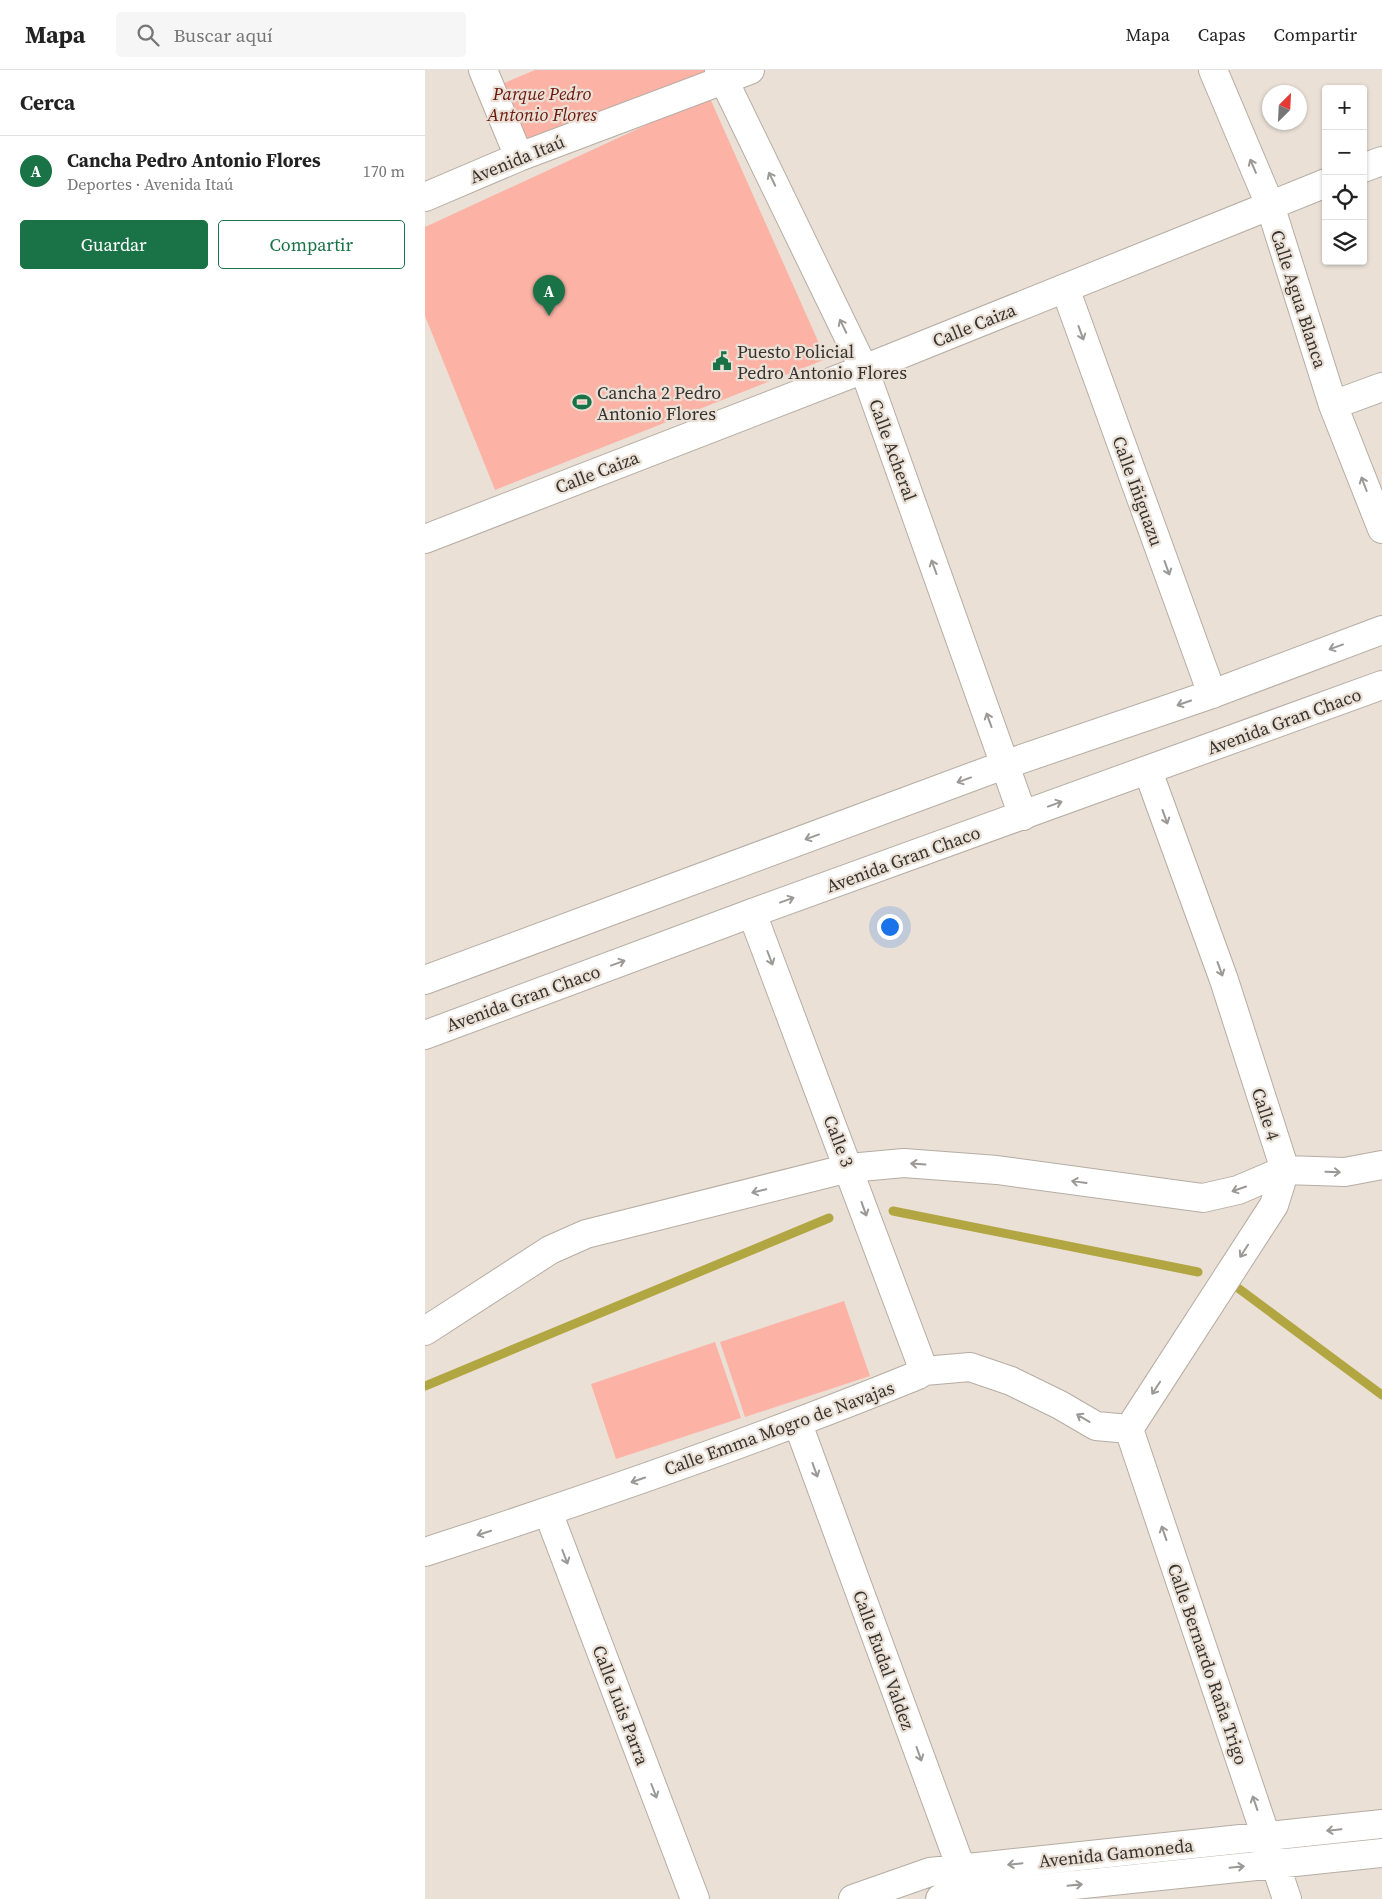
<!DOCTYPE html>
<html lang="es">
<head>
<meta charset="utf-8">
<style>
  :root { --surface:#fff; --page:#f6f6f6; --text:#222; --muted:#767676; --line:#e0e0e0; --accent:#1a7347 }
  body { margin:0; font-family:"Source Serif 4",serif; background:var(--page); color:var(--text) }
  .controls { position:absolute; right:15px; top:15px; display:grid; overflow:hidden; border-radius:5px; box-shadow:0 1px 4px #0004 }
  .controls button { width:45px; height:45px; display:grid; place-items:center; padding:0; border:0; border-bottom:1px solid var(--line); background:var(--surface); color:var(--text); font:25px sans-serif }
  .compass { position:absolute; left:837px; top:15px; width:45px; height:45px; border-radius:50%; background:var(--surface); box-shadow:0 1px 4px #0004; rotate:24deg }
  .you { position:absolute; left:464px; top:856px; width:18px; height:18px; margin:-12px; border:4px solid #fff; border-radius:50%; background:#1a73e8; box-shadow:0 0 0 8px #1a73e833 }
  .badge { display:grid; place-items:center; width:32px; height:32px; border-radius:50%; background:var(--accent); color:#fff; font-size:16px; font-weight:700 }
  .pin { position:absolute; translate:-50% -41px; filter:drop-shadow(0 1px 2px #0008) }
  .pin::after { content:''; position:absolute; top:26px; width:18px; height:15px; background:inherit; clip-path:polygon(0 0,100% 0,50% 100%) }
  .list { margin:0; padding:0; list-style:none }
  h2 { display:flex; justify-content:space-between; align-items:center; height:65px; margin:0; padding:0 20px; font-size:21px }
  h2 small { font-size:16px; font-weight:400; color:var(--muted) }
  .list li { display:grid; grid-template-columns:32px 1fr auto; gap:15px; align-items:center; box-sizing:border-box; height:70px; padding:0 20px; border-top:1px solid var(--line) }
  .list b { display:block; font-size:19px; white-space:nowrap }
  .list p { margin:0; font-size:16px; white-space:nowrap; color:var(--muted) }
  .list em { font-size:16px; font-style:normal; color:var(--muted) }
  .actions { display:flex; gap:10px; padding:15px 20px }
  .actions a { flex:1; padding:11px 0; border:1px solid var(--accent); border-radius:5px; text-align:center; font-size:18px; color:var(--accent) }
  .actions .main { background:var(--accent); color:#fff }
  .icon { flex:none; width:28px; height:28px; fill:none; stroke:currentColor; stroke-width:2; stroke-linecap:round; stroke-linejoin:round }
  .map { position:relative; flex:none; width:957px; height:1829px; overflow:hidden }
  header { display:flex; align-items:center; gap:30px; box-sizing:border-box; height:70px; padding:0 25px; background:var(--surface); border-bottom:1px solid var(--line) }
  header strong { font-size:24px }
  nav { display:flex; gap:28px; margin-inline-start:auto; font-size:18px }
  .search { width:350px; height:45px; background:var(--page); display:flex; align-items:center; gap:12px; box-sizing:border-box; padding:0 18px; border-radius:5px; color:var(--muted); font-size:19px }
  main { display:flex }
  aside { flex:1; background:var(--surface) }
  .map>svg:first-child { display:block }
  .green { fill:#fcb3a6 }
  .lines { fill:none; stroke-linecap:round; stroke-linejoin:round }
  .stream { stroke:#b2a642; stroke-width:9 }
  .minor-casing { stroke:#b6aca3; stroke-width:30 }
  .major-casing { stroke:#b6aca3; stroke-width:30 }
  .minor { stroke:#fff; stroke-width:28 }
  .major { stroke:#fff; stroke-width:28 }
  .oneway { stroke:#9a9997 }
  .labels { text-anchor:middle; dominant-baseline:central; stroke-width:4.5; stroke-linejoin:round; paint-order:stroke }
  .park-label { font-size:18px; font-style:italic; fill:#6b160c; stroke:#eae0d6 }
  .street-label { font-size:18px; fill:#36332f; stroke:#eae0d6 }
  .poi-label { font-size:18px; fill:#36332f; stroke:#eae0d6; text-anchor:start }
</style>
</head>
<body>
<header>
<strong>Mapa</strong>
<div class="search"><svg class="icon" aria-label="search" viewBox="0 0 24 24"><circle cx="10" cy="10" r="6"/><path d="M15 15l6 6"/></svg>Buscar aquí</div>
<nav><a>Mapa</a><a>Capas</a><a>Compartir</a></nav>
</header>
<main>
<aside>
<h2>Cerca<small></small></h2>
<ul class="list">
<li><span class="badge">A</span><div><b>Cancha Pedro Antonio Flores</b><p>Deportes · Avenida Itaú</p></div><em>170 m</em></li>
</ul>
<div class="actions"><a class="main">Guardar</a><a>Compartir</a></div>
</aside>
<div class="map">
<svg width="957" height="1829" viewBox="0 0 957 1829">
  <rect width="100%" height="100%" fill="#eae0d6"/>
  <path class="green" d="M 110,0 L 285,0 L 97,77 L 72,16 Z
    M 284,26 L 401,289 L 70,420 L 0,246 L 0,157 Z
    M 419,1231 L 445,1306 L 320,1347 L 295,1272 Z
    M 290,1272 L 316,1348 L 191,1389 L 166,1314 Z"/>
  <g class="lines">
    <path class="stream" d="M 468,1141 L 773,1202
      M 813,1218 L 957,1325
      M 0,1316 L 404,1148"/>
    <g class="minor-casing">
      <path id="minor" d="M 58,0 L 94,87
        M 294,0 L 439,299 L 598,746
        M 788,0 L 845,135 L 908,335 L 957,459
        M 938,98 L 957,91
        M 0,127 L 94,87 L 325,0
        M 640,218 L 787,624
        M 908,335 L 957,317
        M 0,469 L 439,299 L 901,113
        M 327,843 L 499,1301
        M 0,1261 L 125,1180 L 161,1164 L 424,1098 L 479,1093 L 572,1100 L 778,1128 L 813,1120 L 860,1100 L 920,1102 L 957,1095
        M 373,1354 L 546,1825
        M 704,1359 L 849,1135 L 860,1100 L 799,910 L 723,701
        M 704,1359 L 862,1829
        M 123,1442 L 270,1829
        M 0,1482 C 166,1428 331,1371 493,1305 L 499,1301 L 545,1297 L 586,1311 L 635,1335 L 671,1356 L 704,1359
        M 428,1829 L 505,1802 L 957,1754
        M 515,1829 L 957,1783"/>
    </g>
    <g class="major-casing">
      <path id="major" d="M 0,910 L 579,695 L 787,624 L 957,560
        M 0,965 L 327,843 L 957,615"/>
    </g>
    <use href="#minor" class="minor"/>
    <use href="#major" class="major"/>
  </g>
  <defs><path id="oneway-shaft" d="M-6 0H5M1.5-3L5.5 0L1.5 3" fill="none" stroke-width="1.6" stroke-linecap="round" stroke-linejoin="round" transform="scale(1.25)"/></defs>
  <g class="oneway">
    <use href="#oneway-shaft" transform="translate(828 96) rotate(-113)"/>
    <use href="#oneway-shaft" transform="translate(347 109) rotate(-116)"/>
    <use href="#oneway-shaft" transform="translate(418 256) rotate(-116)"/>
    <use href="#oneway-shaft" transform="translate(656 263) rotate(70)"/>
    <use href="#oneway-shaft" transform="translate(939 414) rotate(-111)"/>
    <use href="#oneway-shaft" transform="translate(509 497) rotate(-110)"/>
    <use href="#oneway-shaft" transform="translate(742 498) rotate(70)"/>
    <use href="#oneway-shaft" transform="translate(911 577) rotate(160)"/>
    <use href="#oneway-shaft" transform="translate(759 633) rotate(161)"/>
    <use href="#oneway-shaft" transform="translate(564 650) rotate(-110)"/>
    <use href="#oneway-shaft" transform="translate(539 710) rotate(160)"/>
    <use href="#oneway-shaft" transform="translate(630 734) rotate(-20)"/>
    <use href="#oneway-shaft" transform="translate(740 747) rotate(70)"/>
    <use href="#oneway-shaft" transform="translate(387 767) rotate(160)"/>
    <use href="#oneway-shaft" transform="translate(362 830) rotate(-20)"/>
    <use href="#oneway-shaft" transform="translate(345 888) rotate(69)"/>
    <use href="#oneway-shaft" transform="translate(193 893) rotate(-20)"/>
    <use href="#oneway-shaft" transform="translate(795 899) rotate(70)"/>
    <use href="#oneway-shaft" transform="translate(493 1094) rotate(-176)"/>
    <use href="#oneway-shaft" transform="translate(908 1102) rotate(2)"/>
    <use href="#oneway-shaft" transform="translate(654 1112) rotate(-172)"/>
    <use href="#oneway-shaft" transform="translate(814 1119) rotate(161)"/>
    <use href="#oneway-shaft" transform="translate(334 1121) rotate(166)"/>
    <use href="#oneway-shaft" transform="translate(439 1139) rotate(70)"/>
    <use href="#oneway-shaft" transform="translate(819 1181) rotate(123)"/>
    <use href="#oneway-shaft" transform="translate(731 1318) rotate(123)"/>
    <use href="#oneway-shaft" transform="translate(658 1348) rotate(-149)"/>
    <use href="#oneway-shaft" transform="translate(390 1400) rotate(70)"/>
    <use href="#oneway-shaft" transform="translate(213 1410) rotate(161)"/>
    <use href="#oneway-shaft" transform="translate(59 1463) rotate(162)"/>
    <use href="#oneway-shaft" transform="translate(739 1463) rotate(-109)"/>
    <use href="#oneway-shaft" transform="translate(140 1487) rotate(69)"/>
    <use href="#oneway-shaft" transform="translate(494 1684) rotate(70)"/>
    <use href="#oneway-shaft" transform="translate(229 1721) rotate(69)"/>
    <use href="#oneway-shaft" transform="translate(830 1733) rotate(-109)"/>
    <use href="#oneway-shaft" transform="translate(909 1760) rotate(174)"/>
    <use href="#oneway-shaft" transform="translate(590 1794) rotate(174)"/>
    <use href="#oneway-shaft" transform="translate(812 1797) rotate(-6)"/>
    <use href="#oneway-shaft" transform="translate(650 1815) rotate(-6)"/>
  </g>
  <defs>
    <g id="civic-bare" transform="scale(1.5)"><path d="M-.6-6.5H3V-4.5H.6V-3L4-1V1h2V6H-6V1h2V-1L-.6-3ZM-1.2 2.5V6h2.4V2.5Z" fill="#1a7347" stroke="#eae0d6" stroke-width="2.5" paint-order="stroke"/></g>
    <g id="stadium-bare" transform="scale(1.5)"><path d="M0-5a6.5 5 0 1 0 0 10a6.5 5 0 1 0 0-10ZM-3.5-1.8h7v3.6h-7Z" fill="#1a7347" stroke="#eae0d6" stroke-width="2.5" paint-order="stroke"/></g>
  </defs>
  <g fill-rule="evenodd">
    <use href="#civic-bare" x="297" y="291"/>
    <use href="#stadium-bare" x="157" y="332"/>
  </g>
  <g class="labels">
    <g class="park-label">
      <text x="117" y="23">Parque Pedro<tspan x="117" dy="21">Antonio Flores</tspan></text>
    </g>
    <g class="street-label">
      <text transform="translate(92 89) rotate(-22)">Avenida Itaú</text>
      <text transform="translate(874 229) rotate(72)">Calle Agua Blanca</text>
      <text transform="translate(549 255) rotate(-22)">Calle Caiza</text>
      <text transform="translate(468 380) rotate(70)">Calle Acheral</text>
      <text transform="translate(172 402) rotate(-21)">Calle Caiza</text>
      <text transform="translate(713 421) rotate(70)">Calle Iñiguazu</text>
      <text transform="translate(859 651) rotate(-20)">Avenida Gran Chaco</text>
      <text transform="translate(478 789) rotate(-20)">Avenida Gran Chaco</text>
      <text transform="translate(98 928) rotate(-20)">Avenida Gran Chaco</text>
      <text transform="translate(841 1044) rotate(72)">Calle 4</text>
      <text transform="translate(414 1071) rotate(69)">Calle 3</text>
      <text transform="translate(354 1358) rotate(-20)">Calle Emma Mogro de Navajas</text>
      <text transform="translate(459 1590) rotate(70)">Calle Eudal Valdez</text>
      <text transform="translate(783 1594) rotate(71)">Calle Bernardo Raña Trigo</text>
      <text transform="translate(196 1635) rotate(69)">Calle Luis Parra</text>
      <text transform="translate(691 1783) rotate(-6)">Avenida Gamoneda</text>
    </g>
    <g class="poi-label">
      <text x="312" y="281">Puesto Policial<tspan x="312" dy="21">Pedro Antonio Flores</tspan></text>
      <text x="172" y="322">Cancha 2 Pedro<tspan x="172" dy="21">Antonio Flores</tspan></text>
    </g>
  </g>
</svg>
<div class="controls">
<button>+</button>
<button>−</button>
<button><svg class="icon" aria-label="locate" viewBox="0 0 24 24"><circle cx="12" cy="12" r="6"/><path d="M12 2v4M12 18v4M2 12h4M18 12h4"/></svg></button>
<button><svg class="icon" aria-label="layers" viewBox="0 0 24 24"><path d="M12 4l9 5-9 5-9-5zM3 14l9 5 9-5"/></svg></button>
</div>
<svg class="compass" viewBox="-18 -18 36 36"><path d="M0-13l5 13h-10z" fill="#e53935"/><path d="M0 13l5-13h-10z" fill="#767676"/></svg>
<div class="you"></div>
<div class="pin badge" style="left:124px;top:246px">A</div>
</div>
</main>
</body>
</html>
